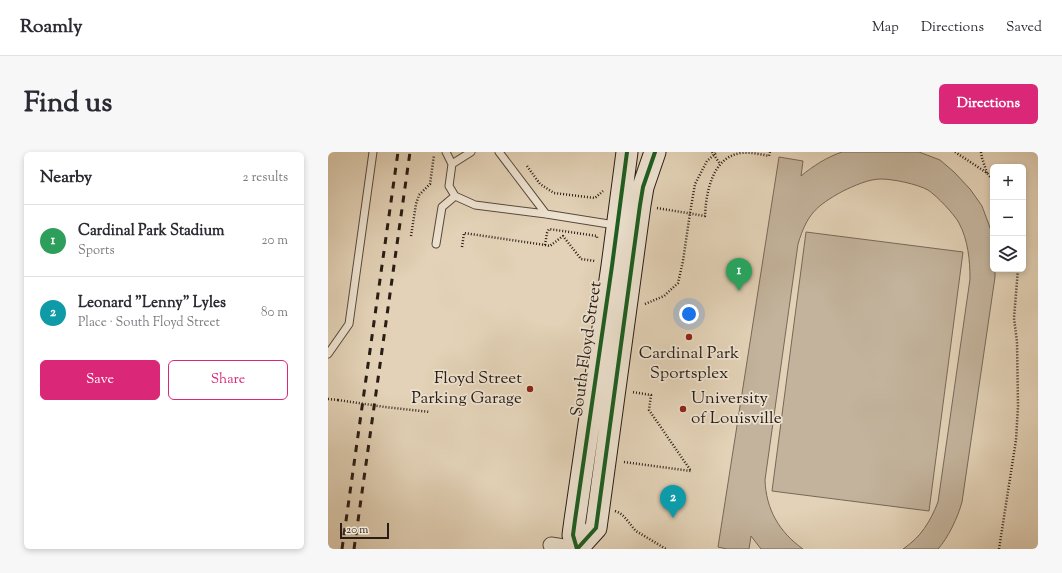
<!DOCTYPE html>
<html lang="en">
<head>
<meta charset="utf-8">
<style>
  :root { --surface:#fff; --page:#f7f7f7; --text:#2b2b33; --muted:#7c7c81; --line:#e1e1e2; --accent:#db2777 }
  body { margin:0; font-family:"Sorts Mill Goudy",serif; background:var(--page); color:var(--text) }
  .controls { position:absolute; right:12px; top:12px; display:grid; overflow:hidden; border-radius:6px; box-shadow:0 2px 6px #0003 }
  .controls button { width:36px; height:36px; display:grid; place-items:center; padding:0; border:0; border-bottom:1px solid var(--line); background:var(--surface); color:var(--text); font:20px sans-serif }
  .scale { position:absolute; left:12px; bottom:10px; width:49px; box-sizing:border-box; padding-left:4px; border:2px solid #281d16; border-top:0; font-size:11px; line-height:14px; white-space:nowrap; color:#281d16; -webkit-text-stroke:3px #ede2d0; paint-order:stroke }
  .you { position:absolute; left:361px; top:162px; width:14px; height:14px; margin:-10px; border:3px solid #fff; border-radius:50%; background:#1a73e8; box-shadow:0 0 0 6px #1a73e833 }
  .badge { display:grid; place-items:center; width:26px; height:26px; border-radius:50%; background:var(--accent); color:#fff; font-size:13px; font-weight:700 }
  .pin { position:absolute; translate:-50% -33px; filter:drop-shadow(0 1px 2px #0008) }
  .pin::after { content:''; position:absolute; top:21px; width:14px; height:12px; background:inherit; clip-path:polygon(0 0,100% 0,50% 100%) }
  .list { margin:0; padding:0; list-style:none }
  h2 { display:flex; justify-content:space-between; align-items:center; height:52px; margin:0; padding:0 16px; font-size:17px }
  h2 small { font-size:13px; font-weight:400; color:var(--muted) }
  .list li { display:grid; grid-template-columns:26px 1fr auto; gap:12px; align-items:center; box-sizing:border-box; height:72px; padding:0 16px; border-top:1px solid var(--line) }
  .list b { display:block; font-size:15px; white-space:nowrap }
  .list p { margin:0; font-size:13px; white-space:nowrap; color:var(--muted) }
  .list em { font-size:13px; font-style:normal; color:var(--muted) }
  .actions { display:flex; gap:8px; padding:12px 16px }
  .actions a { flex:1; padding:9px 0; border:1px solid var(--accent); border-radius:6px; text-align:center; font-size:14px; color:var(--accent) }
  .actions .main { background:var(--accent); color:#fff }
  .icon { flex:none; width:22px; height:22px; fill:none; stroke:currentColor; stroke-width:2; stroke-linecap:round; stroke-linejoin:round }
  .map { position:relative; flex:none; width:710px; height:397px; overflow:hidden; border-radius:6px }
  header { display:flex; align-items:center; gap:24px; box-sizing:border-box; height:56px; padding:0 20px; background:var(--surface); border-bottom:1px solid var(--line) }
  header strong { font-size:19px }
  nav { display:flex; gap:22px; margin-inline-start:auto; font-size:14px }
  .intro { display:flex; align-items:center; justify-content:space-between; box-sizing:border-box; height:96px; padding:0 24px }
  h1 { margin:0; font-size:28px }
  .button { padding:10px 18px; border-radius:6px; background:var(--accent); color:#fff; font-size:14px; font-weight:700 }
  main { display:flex; gap:24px; padding:0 24px }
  aside { flex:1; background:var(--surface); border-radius:6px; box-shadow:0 2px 6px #0003 }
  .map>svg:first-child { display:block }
  .green { fill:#c3b39c; stroke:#766859 }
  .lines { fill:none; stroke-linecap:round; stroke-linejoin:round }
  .lane-casing { stroke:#574a3e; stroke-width:9 }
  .street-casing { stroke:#574a3e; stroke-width:17 }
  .secondary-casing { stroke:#281d16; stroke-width:23 }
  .path { stroke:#281d16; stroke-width:2.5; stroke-dasharray:1 2; stroke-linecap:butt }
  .lane { stroke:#ede2d0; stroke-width:7 }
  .street { stroke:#ede2d0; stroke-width:15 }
  .secondary { stroke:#ede2d0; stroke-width:21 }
  .rail { stroke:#281d16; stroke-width:3; stroke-dasharray:7 7; stroke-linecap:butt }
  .path-bridge { stroke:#281d16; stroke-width:2.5; stroke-dasharray:1 2; stroke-linecap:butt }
  .cycleway-casing { stroke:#ede2d0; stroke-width:6 }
  .cycleway { stroke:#1b5e20; stroke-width:4 }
  .poi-dot { fill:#8f2418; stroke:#ede2d0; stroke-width:1.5 }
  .labels { text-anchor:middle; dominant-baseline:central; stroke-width:3.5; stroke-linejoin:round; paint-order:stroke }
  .street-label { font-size:17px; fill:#281d16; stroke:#ede2d0 }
  .poi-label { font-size:17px; fill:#281d16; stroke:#ede2d0 }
</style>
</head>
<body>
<header>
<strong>Roamly</strong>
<nav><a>Map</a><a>Directions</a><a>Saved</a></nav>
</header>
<div class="intro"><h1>Find us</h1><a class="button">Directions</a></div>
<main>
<aside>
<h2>Nearby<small>2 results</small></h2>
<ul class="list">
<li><span class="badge" style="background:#2e9e5b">1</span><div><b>Cardinal Park Stadium</b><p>Sports</p></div><em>20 m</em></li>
<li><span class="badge" style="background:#0f9aa8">2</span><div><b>Leonard &quot;Lenny&quot; Lyles</b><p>Place · South Floyd Street</p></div><em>80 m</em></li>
</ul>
<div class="actions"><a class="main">Save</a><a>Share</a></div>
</aside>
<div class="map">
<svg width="710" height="397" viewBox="0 0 710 397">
  <rect width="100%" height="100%" fill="#e3d2b7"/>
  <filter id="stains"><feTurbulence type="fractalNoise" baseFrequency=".005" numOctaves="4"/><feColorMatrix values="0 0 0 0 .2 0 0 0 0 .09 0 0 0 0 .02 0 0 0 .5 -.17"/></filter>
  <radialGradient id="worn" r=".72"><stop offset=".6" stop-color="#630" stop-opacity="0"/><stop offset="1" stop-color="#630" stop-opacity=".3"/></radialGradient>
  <path class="green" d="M 514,0 L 591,0 L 612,8 L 626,20 L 642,37 L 654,54 L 664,81 L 665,88 L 665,117 L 667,117 L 667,125 L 634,350 C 630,365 620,386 610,397 L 575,397 C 593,385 602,370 610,350 L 642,127 C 642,108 640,88 631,71 C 626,62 609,44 600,38 C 589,32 565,27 553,27 C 540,27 526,34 515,39 C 488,54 479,62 470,92 L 437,328 C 438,357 451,380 475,397 L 433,397 L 423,384 L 421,397 L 399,397 L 390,395 L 451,5 L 475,9 L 473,24 C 485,14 499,5 514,0 Z
    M 478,80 L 635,100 L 601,359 L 444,339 Z"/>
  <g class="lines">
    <g class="lane-casing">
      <path id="lane" d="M 118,0 L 124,12
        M 143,0 L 124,12 L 121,34 L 127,44 L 147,53 L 218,62 L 287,73
        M 171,0 L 218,62
        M 108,92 L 114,55 L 127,44
        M 0,202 L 21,172 L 45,0"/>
    </g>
    <g class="street-casing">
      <path id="street" d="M 223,393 L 249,397"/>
    </g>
    <g class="secondary-casing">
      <path id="secondary" d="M 249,397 L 268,376 L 312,53 L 315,35 L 327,0
        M 249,397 L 245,383 L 247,368 L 284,114 L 299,0"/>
    </g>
    <path class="path" d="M 384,0 L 392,12
      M 627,0 L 659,21 L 665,28
      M 653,0 L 654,6 L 659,21
      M 199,14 L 212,32 L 226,41 L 267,46 L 275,39
      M 329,56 L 377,64 C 378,41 384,5 413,1 C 422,0 432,2 441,4 L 442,0
      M 83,84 L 88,52 L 91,43 L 102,32 L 106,3
      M 217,93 L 222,94 L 235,84 L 253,107 L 267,109
      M 134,95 L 136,81 L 217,93 L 219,81 L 221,77 L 269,84 L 269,86
      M 317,152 L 336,144 L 350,131 L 355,109 L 362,61 L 367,32 L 379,9 L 389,0
      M 0,247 L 10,248
      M 296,310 L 363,319 L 321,258 L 323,243 L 304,240
      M 287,359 C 297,362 301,372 308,379 L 338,397
      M 671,397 L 688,288 L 690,254 L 689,190 L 686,166 L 690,117"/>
    <use href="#lane" class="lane"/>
    <use href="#street" class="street"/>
    <use href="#secondary" class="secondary"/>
    <path class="rail" d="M 14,397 L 70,0
      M 26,397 L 82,0"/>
    <path class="path-bridge" d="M 10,248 L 57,255 L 102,260"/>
    <g class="cycleway-casing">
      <path id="cycleway" d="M 249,397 L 268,376 L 312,53 L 315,35 L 327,0
        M 249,397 L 245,383 L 247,368 L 284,114 L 299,0"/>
    </g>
    <use href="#cycleway" class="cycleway"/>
  </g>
  <g class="poi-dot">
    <circle cx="361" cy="185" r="4"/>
    <circle cx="202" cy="237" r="4"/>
    <circle cx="355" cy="257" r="4"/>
  </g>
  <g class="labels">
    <g class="street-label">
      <text transform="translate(259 197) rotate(-82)">South Floyd Street</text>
    </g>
    <g class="poi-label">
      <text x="361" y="202">Cardinal Park<tspan x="361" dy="20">Sportsplex</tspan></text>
      <text x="194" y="227" text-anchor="end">Floyd Street<tspan x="194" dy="20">Parking Garage</tspan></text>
      <text x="363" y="247" text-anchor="start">University<tspan x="363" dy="20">of Louisville</tspan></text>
    </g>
  </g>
  <rect width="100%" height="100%" filter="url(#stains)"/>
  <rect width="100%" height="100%" fill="url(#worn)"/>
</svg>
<div class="controls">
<button>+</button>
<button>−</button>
<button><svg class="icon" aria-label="layers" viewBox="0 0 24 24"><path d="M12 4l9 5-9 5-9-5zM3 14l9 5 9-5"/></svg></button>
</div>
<div class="scale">20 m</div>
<div class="you"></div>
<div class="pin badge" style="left:411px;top:139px;background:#2e9e5b">1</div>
<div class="pin badge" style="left:345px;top:366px;background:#0f9aa8">2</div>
</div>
</main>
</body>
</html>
